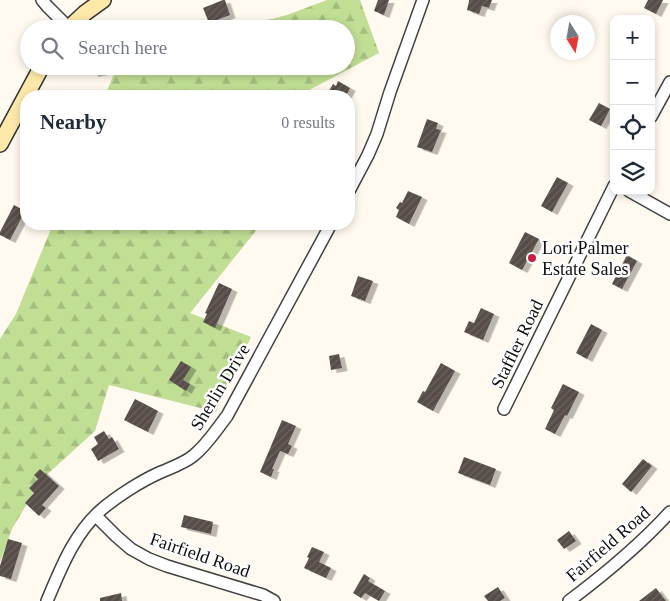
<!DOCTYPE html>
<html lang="en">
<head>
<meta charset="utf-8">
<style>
  :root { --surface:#fff; --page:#f2f2f3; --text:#1f2937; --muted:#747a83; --line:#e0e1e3 }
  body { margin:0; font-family:"Times New Roman",serif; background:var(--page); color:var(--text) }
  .controls { position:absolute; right:15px; top:15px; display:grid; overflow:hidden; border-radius:10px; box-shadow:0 2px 8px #0003 }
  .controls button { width:45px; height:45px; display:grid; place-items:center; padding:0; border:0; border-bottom:1px solid var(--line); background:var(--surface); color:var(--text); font:25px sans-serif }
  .compass { position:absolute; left:550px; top:15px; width:45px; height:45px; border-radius:50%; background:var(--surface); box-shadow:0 2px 8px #0003; rotate:169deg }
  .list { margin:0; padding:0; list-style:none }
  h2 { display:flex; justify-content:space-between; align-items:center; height:65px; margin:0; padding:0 20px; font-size:21px }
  h2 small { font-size:16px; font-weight:400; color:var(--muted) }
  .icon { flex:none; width:28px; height:28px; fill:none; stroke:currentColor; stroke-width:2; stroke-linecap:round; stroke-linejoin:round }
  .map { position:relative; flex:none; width:670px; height:601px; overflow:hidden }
  .search { position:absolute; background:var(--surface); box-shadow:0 2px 8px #0003; left:20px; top:20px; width:335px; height:55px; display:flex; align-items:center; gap:12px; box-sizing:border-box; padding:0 18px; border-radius:28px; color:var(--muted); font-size:19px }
  .panel { position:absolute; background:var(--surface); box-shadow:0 2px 8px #0003; left:20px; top:90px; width:335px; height:140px; border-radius:20px }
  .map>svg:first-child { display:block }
  .forest { fill:url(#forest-firs) }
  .building { fill:url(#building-hatch); filter:url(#shadow) }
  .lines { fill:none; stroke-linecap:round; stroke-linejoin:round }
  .street-casing { stroke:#414141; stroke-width:14 }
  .secondary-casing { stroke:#303030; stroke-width:18 }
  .street { stroke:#fff; stroke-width:11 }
  .secondary { stroke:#ffe9aa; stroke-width:15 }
  .poi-dot { fill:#c71d3e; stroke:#fff; stroke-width:2 }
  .labels { text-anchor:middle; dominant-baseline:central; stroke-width:5; stroke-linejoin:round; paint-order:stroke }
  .poi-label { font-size:18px; fill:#0e0e0e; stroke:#fff; text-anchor:start }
  .street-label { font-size:18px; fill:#0e0e0e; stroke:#fff }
</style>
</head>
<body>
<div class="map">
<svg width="670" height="601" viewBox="0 0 670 601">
  <defs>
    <pattern id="forest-firs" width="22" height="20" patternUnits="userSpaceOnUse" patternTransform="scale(1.25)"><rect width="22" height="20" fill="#c0de94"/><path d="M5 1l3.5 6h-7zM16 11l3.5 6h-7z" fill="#a4bd7e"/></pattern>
    <pattern id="building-hatch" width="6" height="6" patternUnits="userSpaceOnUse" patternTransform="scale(1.25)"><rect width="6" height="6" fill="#574d49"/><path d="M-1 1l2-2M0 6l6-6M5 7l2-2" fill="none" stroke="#6a625f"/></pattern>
    <filter id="shadow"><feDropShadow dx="5.5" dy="3" stdDeviation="0" flood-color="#0004"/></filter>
  </defs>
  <rect width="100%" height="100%" fill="#fff9ef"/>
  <path class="forest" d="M 327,0 L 360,0 L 379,53 L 298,96 L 105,96 L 113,76 L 128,66 L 346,66 L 346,29 L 232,29 L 287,15 Z
    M 53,224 L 257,224 L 255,232 L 190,313 L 251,337 L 216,412 L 109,385 L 95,431 L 41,480 L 12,529 L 0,562 L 0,339 L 16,314 Z"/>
  <path class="building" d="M 223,0 L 225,0 L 230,15 L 209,23 L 203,8 Z
    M 378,0 L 389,0 L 384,15 L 374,11 Z
    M 469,0 L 492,0 L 489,8 L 482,6 L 479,14 L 467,10 L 469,1 Z
    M 648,0 L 663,0 L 656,14 L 644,8 Z
    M 91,66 L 113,66 L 113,70 L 93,74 Z
    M 338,81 L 350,88 L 346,96 L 326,96 L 333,84 L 336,86 Z
    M 599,103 L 610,109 L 601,126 L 589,120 Z
    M 427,119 L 438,123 L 436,129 L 441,130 L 432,152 L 417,147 Z
    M 557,177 L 568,183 L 552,212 L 541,206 Z
    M 408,191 L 422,197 L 409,224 L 396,217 L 399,210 L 396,208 L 400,202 L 402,203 Z
    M 14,205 L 25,211 L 10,240 L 0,235 L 0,232 Z
    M 525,232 L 539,239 L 522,270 L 509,263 Z
    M 627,255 L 637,261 L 622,289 L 612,284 Z
    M 358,276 L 373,281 L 365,301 L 351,296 Z
    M 219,283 L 232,289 L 215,328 L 203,322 L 207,314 L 205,313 Z
    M 481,308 L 494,314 L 483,340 L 464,332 L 469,321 L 474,323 Z
    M 591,324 L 602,330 L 587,359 L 576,353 Z
    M 339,354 L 342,368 L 331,370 L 329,356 Z
    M 181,361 L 191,367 L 183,380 L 190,384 L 186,391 L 169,380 Z
    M 441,363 L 455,371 L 433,411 L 417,402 L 423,391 L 425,392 Z
    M 563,384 L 579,392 L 567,416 L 565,415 L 555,434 L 545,429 L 554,410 L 551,408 Z
    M 135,399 L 158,411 L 148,432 L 124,420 Z
    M 282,420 L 296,426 L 288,444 L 292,446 L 288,454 L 280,451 L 272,469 L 274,469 L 271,477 L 260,472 Z
    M 104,431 L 109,439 L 112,437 L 119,449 L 98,461 L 91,449 L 98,444 L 94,437 Z
    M 464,457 L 496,469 L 490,485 L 458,473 Z
    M 643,459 L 652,466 L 631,492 L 622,484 Z
    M 40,469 L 59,486 L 42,505 L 46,508 L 39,516 L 25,503 L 34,493 L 29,488 L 38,479 L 34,475 Z
    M 184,515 L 213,522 L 211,534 L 181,527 Z
    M 569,531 L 576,541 L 564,549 L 557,540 Z
    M 8,539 L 22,543 L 11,579 L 0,576 L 0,566 Z
    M 312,547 L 324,552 L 319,562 L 331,568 L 326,578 L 304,568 L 309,558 L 307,557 Z
    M 364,574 L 370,578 L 368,581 L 385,591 L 379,601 L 365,593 L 361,598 L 353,593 Z
    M 498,587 L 505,598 L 500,601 L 488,601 L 484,596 Z
    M 656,588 L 666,601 L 639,601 Z
    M 121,593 L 122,601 L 100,601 L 100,598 Z"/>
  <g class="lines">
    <g class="street-casing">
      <path id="street" d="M 42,0 L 47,6 L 69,28
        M 651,117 L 670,82
        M 349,191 L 368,155 L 377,134 L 390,92 L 423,0
        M 629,191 L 670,214
        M 504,409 L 614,186
        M 96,516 L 116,536 L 131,549 L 149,559 L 167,566 L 263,595 L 274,601
        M 47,601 C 61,568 74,534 101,510 C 116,497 141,481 159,473 C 170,468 183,464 193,456 C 207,445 216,430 227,416 L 331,224
        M 569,601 C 605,574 640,545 670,512"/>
    </g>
    <g class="secondary-casing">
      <path id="secondary" d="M 68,29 L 85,13 L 103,0
        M 0,144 L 42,66"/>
    </g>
    <use href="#street" class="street"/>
    <use href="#secondary" class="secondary"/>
  </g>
  <circle class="poi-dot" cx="532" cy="258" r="5"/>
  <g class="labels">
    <g class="poi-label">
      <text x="542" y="248">Lori Palmer<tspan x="542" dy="21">Estate Sales</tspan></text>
    </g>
    <g class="street-label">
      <text transform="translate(517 344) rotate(-64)">Staffler Road</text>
      <text transform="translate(220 387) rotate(-59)">Sherlin Drive</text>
      <text transform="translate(608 544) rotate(-41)">Fairfield Road</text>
      <text transform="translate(200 555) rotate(19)">Fairfield Road</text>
    </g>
  </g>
</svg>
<div class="controls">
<button>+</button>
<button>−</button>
<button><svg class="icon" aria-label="locate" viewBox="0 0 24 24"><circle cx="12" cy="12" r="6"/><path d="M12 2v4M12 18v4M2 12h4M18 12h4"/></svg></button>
<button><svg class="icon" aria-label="layers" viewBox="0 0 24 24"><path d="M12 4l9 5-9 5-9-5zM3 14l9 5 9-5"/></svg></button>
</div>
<svg class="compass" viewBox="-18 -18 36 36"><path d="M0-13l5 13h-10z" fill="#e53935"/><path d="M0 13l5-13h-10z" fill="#747a83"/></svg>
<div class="search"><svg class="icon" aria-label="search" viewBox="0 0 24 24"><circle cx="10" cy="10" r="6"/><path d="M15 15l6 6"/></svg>Search here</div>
<section class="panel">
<h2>Nearby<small>0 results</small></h2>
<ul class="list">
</ul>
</section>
</div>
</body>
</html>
